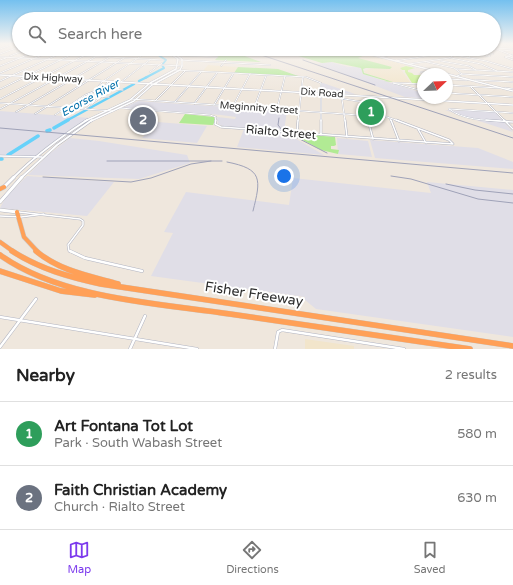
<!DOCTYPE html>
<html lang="en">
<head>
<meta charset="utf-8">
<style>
  :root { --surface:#fff; --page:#f2f2f2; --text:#222; --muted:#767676; --line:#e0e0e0; --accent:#7c3aed }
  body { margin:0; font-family:"Varela Round",sans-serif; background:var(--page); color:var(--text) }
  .compass { position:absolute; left:417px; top:68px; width:36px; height:36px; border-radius:50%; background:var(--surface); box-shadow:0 1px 3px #0004; rotate:67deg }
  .you { position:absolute; left:284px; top:176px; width:14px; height:14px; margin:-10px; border:3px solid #fff; border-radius:50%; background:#1a73e8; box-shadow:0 0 0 6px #1a73e833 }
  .badge { display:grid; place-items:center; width:26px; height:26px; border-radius:50%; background:var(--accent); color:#fff; font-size:13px; font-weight:700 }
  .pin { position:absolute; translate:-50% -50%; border:2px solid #fff; box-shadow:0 1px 4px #0006 }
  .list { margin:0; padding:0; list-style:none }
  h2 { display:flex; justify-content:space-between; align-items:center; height:52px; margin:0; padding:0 16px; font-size:17px }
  h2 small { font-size:13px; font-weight:400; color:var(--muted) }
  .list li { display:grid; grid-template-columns:26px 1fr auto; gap:12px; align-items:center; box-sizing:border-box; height:64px; padding:0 16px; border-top:1px solid var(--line) }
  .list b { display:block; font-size:15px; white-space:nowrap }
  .list p { margin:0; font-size:13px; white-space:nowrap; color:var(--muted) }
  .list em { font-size:13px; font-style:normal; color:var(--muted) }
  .icon { flex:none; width:22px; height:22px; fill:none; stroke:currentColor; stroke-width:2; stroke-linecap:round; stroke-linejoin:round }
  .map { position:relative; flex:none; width:513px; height:349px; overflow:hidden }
  .search { position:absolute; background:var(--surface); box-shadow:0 1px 3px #0004; left:12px; right:12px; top:12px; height:44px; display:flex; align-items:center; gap:10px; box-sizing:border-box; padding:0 14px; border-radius:22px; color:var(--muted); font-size:15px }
  .sheet { height:180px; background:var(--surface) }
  nav { display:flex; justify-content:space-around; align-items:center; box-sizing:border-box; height:56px; border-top:1px solid var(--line); background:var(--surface); font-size:11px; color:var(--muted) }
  nav a { display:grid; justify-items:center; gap:2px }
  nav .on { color:var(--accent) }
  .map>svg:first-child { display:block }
  .industrial { fill:#e0dee7 }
  .education { fill:#f2e5cb }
  .green { fill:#b1ea94 }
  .pitch { fill:#c8f28f }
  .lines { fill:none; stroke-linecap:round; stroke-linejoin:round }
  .river-far2 { stroke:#67d2fa; stroke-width:2 }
  .river-far1 { stroke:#67d2fa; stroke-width:2.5 }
  .river { stroke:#67d2fa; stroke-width:3.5 }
  .minor-far2-casing { stroke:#b1b4c1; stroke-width:1.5 }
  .minor-far1-casing { stroke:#b1b4c1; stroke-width:2.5 }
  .minor-casing { stroke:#b1b4c1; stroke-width:3.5 }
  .tertiary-casing { stroke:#b1b4c1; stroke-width:1.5 }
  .secondary-far2-casing { stroke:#b1b4c1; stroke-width:2 }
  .secondary-far1-casing { stroke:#b1b4c1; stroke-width:3 }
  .secondary-casing { stroke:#b1b4c1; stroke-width:4 }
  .motorway-far1-casing { stroke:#c8c8c8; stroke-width:5 }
  .motorway-casing { stroke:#c8c8c8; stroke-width:6 }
  .minor-far2 { stroke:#fff; stroke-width:1 }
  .minor-far1 { stroke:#fff; stroke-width:1.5 }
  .minor { stroke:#fff; stroke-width:2.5 }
  .tertiary { stroke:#fff; stroke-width:1 }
  .secondary-far2 { stroke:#fff; stroke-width:1.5 }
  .secondary-far1 { stroke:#fff; stroke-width:2 }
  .secondary { stroke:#fff; stroke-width:3 }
  .motorway-far1 { stroke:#ffa057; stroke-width:4 }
  .motorway { stroke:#ffa057; stroke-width:5.5 }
  .rail { stroke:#9fa2b8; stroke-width:1 }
  .labels { text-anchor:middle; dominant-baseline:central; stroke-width:4; stroke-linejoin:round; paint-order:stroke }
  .far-street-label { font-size:10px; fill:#2c2c2c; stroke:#fff }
  .far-water-label { font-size:11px; font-style:italic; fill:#0170ab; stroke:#fff }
  .street-label { font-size:12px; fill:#2c2c2c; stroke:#fff }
  .near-street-label { font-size:14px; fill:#2c2c2c; stroke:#fff }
</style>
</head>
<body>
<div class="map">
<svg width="513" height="349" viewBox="0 0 513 349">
  <rect width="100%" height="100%" fill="#efe7dd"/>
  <path class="industrial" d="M 331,62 L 348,67 L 359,67 L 361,68 L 363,74 L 423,93 L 423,98 L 439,98 L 445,100 L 405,97 L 317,64 Z
    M 320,83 L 323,83 L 355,94 L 321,92 Z
    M 138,101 L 287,111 L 284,131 L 280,131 L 223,126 L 218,124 L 217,117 L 235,119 L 236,117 L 221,115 L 123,108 Z
    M 445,110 L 495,112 L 513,132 Z
    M 0,111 L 90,118 L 66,133 L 33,158 L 0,156 Z
    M 157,122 L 207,126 L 197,143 L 142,138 Z
    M 244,129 L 286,133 L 324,155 L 237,147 Z
    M 70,138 L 99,141 L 187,155 L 190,163 L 139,179 L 28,175 L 48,155 Z
    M 337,138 L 368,141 L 372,157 L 338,154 Z
    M 370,140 L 478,148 L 513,162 L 513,169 L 375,158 Z
    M 27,176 L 114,182 L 87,216 L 0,208 L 6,197 Z
    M 293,178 L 431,193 L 427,182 L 513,190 L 513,337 L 316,309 L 305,300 L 305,297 L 151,276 L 173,233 L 164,232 L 186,192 L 289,205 Z"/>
  <path class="education" d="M 277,49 L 306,49 L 329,56 L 343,52 L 353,55 L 360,52 L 406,65 L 400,68 L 410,82 L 393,82 L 365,73 L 364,71 L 373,68 L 389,69 L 355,64 L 301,50 Z
    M 208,65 L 238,67 L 234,73 L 203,71 Z
    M 305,339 L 354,346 L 354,349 L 305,349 Z"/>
  <path class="green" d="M 225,49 L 226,49 L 261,62 L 215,60 Z
    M 275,49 L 307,50 L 329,56 L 343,52 L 353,55 L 360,52 L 367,54 L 358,58 L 392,67 L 390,69 L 366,68 L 363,69 L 364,73 L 393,82 L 384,81 L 387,81 L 363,74 L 361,68 L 332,62 L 322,63 Z
    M 238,67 L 278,69 L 301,77 L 234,73 Z
    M 185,114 L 214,117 L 215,120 L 213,125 L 211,125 L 179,123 Z
    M 290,133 L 335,137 L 336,145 L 334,145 L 336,146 L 331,146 L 331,149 L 339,150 L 338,154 L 321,150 Z"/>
  <path class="pitch" d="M 406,66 L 415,68 L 408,70 L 408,72 L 412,73 L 414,75 L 421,75 L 423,78 L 423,83 L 412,83 L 405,72 L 405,70 L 402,70 L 400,68 Z"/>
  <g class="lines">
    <path class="river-far2" d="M 145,78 L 164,68 L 162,65 L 166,60 L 149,49"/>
    <path class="river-far1" d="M 139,81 L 147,77
      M 66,121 L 134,84"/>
    <path class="river" d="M 54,128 L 68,120
      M 47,131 L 50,130
      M 8,155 L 38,136
      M 0,159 L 2,159"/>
    <g class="minor-far2-casing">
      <path id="minor-far2" d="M 494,45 L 497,45
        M 494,48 L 513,49
        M 0,49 L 14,44
        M 133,49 L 147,50
        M 388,49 L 394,49
        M 409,49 L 419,56
        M 422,49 L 432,54
        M 464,49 L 470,54 L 469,58
        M 482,49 L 488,55
        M 496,49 L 511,55
        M 158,50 L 165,50
        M 327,50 L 338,49
        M 170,51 L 220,53
        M 501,51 L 513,50
        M 92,52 L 152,54
        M 487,53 L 493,54 L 487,54
        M 0,54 L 19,47
        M 70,55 L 163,60
        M 174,55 L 217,57
        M 454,55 L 486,61 L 513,69
        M 488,55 L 490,56 L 486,56 Z
        M 513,55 L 505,57 L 513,60
        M 10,56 L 28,49
        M 508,56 L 513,58
        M 0,57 L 182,66
        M 381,57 L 398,53 L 394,49
        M 451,58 L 481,64 L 497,71
        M 0,60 L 6,58
        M 179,60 L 270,65
        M 395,61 L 433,55 L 437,53 L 436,49
        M 441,61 L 469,66 L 476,70
        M 427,62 L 454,68 L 462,74
        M 409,64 L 449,58 L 454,55 L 451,49
        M 221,66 L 226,60
        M 456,69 L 513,72
        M 175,70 L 306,77 L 321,83 L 321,121
        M 150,72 L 162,63
        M 421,72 L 430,73 L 435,71
        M 0,73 L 56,49
        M 457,76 L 462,74 L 513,77
        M 447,79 L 467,80
        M 475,80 L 513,82
        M 0,81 L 70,49
        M 121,82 L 151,59
        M 393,83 L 423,91
        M 393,83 L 423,84
        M 447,85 L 499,88
        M 471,87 L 505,121
        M 103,88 L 123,90
        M 505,88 L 513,89
        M 0,89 L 83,49
        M 447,93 L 513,97
        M 330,94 L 332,97 L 363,102 L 368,121
        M 97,96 L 108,82
        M 97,96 L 109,97
        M 0,99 L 97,49
        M 131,99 L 387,117
        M 342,99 L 345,121
        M 155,101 L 185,71
        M 175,102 L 201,72
        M 0,103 L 113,111
        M 194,104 L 217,73
        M 214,105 L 233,74
        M 233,106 L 250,74
        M 120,108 L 210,115 L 216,117 L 215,121
        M 254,108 L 266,76
        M 365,108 L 384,115
        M 0,109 L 97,56
        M 85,109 L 101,97
        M 277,109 L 285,76
        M 449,109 C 463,120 483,120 500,121
        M 449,109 L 513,113
        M 16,112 L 110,57
        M 35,114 L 124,58
        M 55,115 L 85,95 L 95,91 L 102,82 L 147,52 L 147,50
        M 387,117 L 399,121
        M 390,119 L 391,121
        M 298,121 L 303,77"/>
    </g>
    <g class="minor-far1-casing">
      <path id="minor-far1" d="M 216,120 L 215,124 L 221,127 L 453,144
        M 321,120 L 321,135
        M 345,120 L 347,137
        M 368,120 L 373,139
        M 391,120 L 399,141
        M 396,120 L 449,140 L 453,144
        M 486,120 L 513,122
        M 504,120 L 513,129
        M 418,129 L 426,143
        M 297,133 L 298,120
        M 0,156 L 42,157
        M 19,212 L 80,219 L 83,221 L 83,225 L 68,245 L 69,251 L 72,252
        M 0,216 L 21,217 L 44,214"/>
    </g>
    <g class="minor-casing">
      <path id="minor" d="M 70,251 L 85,258 L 142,271
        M 0,317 L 197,349
        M 0,347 L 36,299
        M 130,349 L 145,316
        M 275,349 L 278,332 L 282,330 L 404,349"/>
    </g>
    <g class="tertiary-casing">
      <path id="tertiary" d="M 0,66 L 42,49"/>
    </g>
    <g class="secondary-far2-casing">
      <path id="secondary-far2" d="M 349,49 L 447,74
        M 447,74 L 513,91
        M 0,75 L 513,105
        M 85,121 L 130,100 L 150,83 L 176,69 L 178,59 L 163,49
        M 91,121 L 134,101 L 152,85 L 180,70 L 182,66 L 182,59 L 167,49"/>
    </g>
    <g class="secondary-far1-casing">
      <path id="secondary-far1" d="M 13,178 C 36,155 59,138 87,120
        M 21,178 L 57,145 L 92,120"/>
    </g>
    <g class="secondary-casing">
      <path id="secondary" d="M 4,187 L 14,177
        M 0,202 L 22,177
        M 0,210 L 17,212"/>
    </g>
    <g class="motorway-far1-casing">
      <path id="motorway-far1" d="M 0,189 L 4,187
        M 17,212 L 24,237 L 38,252
        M 0,242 L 14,252"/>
    </g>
    <g class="motorway-casing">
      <path id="motorway" d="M 12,251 C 40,269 69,277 101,284 L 513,346
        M 36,251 C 60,271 89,276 118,284
        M 0,255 C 62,299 156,303 230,314 C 310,326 390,337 470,349
        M 0,271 L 61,291 L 95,295"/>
    </g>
    <use href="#minor-far2" class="minor-far2"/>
    <use href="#minor-far1" class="minor-far1"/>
    <use href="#minor" class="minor"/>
    <use href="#tertiary" class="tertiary"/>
    <use href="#secondary-far2" class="secondary-far2"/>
    <use href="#secondary-far1" class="secondary-far1"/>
    <use href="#secondary" class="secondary"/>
    <use href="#motorway-far1" class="motorway-far1"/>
    <use href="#motorway" class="motorway"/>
    <path class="rail" d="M 243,49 L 513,138
      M 303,60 L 375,85
      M 279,118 L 278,125 L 282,130 L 327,153
      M 0,128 L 513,173
      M 107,161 L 222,161
      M 227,162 C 263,169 261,179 253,211
      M 391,176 L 411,179 L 478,199 L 513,203
      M 43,177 L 131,182 L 151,178 L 191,164 L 211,161
      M 446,184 L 475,190 L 513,194"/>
  </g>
  <linearGradient id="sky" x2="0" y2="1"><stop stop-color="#74c0ef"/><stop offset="0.47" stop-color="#f8f4f0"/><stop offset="1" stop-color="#f8f4f0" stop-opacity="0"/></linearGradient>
  <rect width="513" height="93" fill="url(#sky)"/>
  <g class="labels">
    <g class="far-street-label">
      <text transform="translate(53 78) rotate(3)">Dix Highway</text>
      <text transform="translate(322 93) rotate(4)">Dix Road</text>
      <text transform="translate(259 108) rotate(4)">Meginnity Street</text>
    </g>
    <g class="far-water-label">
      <text transform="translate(90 98) rotate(-29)">Ecorse River</text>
    </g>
    <g class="street-label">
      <text transform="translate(281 132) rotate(5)">Rialto Street</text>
    </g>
    <g class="near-street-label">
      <text transform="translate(254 294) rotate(9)">Fisher Freeway</text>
    </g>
  </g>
</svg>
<svg class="compass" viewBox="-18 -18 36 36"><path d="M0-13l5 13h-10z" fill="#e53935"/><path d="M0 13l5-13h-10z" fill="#767676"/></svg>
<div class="you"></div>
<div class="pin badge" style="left:371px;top:112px;background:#2e9e5b">1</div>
<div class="pin badge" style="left:143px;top:120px;background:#6b7280">2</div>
<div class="search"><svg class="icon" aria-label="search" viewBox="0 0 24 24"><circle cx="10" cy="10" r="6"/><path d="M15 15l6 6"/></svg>Search here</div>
</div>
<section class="sheet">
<h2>Nearby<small>2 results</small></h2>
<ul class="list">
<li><span class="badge" style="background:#2e9e5b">1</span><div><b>Art Fontana Tot Lot</b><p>Park · South Wabash Street</p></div><em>580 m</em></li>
<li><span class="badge" style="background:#6b7280">2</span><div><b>Faith Christian Academy</b><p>Church · Rialto Street</p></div><em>630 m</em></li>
</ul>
</section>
<nav>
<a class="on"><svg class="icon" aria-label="map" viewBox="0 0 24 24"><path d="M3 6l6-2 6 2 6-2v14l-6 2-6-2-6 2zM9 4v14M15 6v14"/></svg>Map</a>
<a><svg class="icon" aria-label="directions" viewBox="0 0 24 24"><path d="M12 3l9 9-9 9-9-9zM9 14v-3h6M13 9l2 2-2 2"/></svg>Directions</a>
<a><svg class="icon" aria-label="saved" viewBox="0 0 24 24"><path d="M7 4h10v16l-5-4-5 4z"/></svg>Saved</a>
</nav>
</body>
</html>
